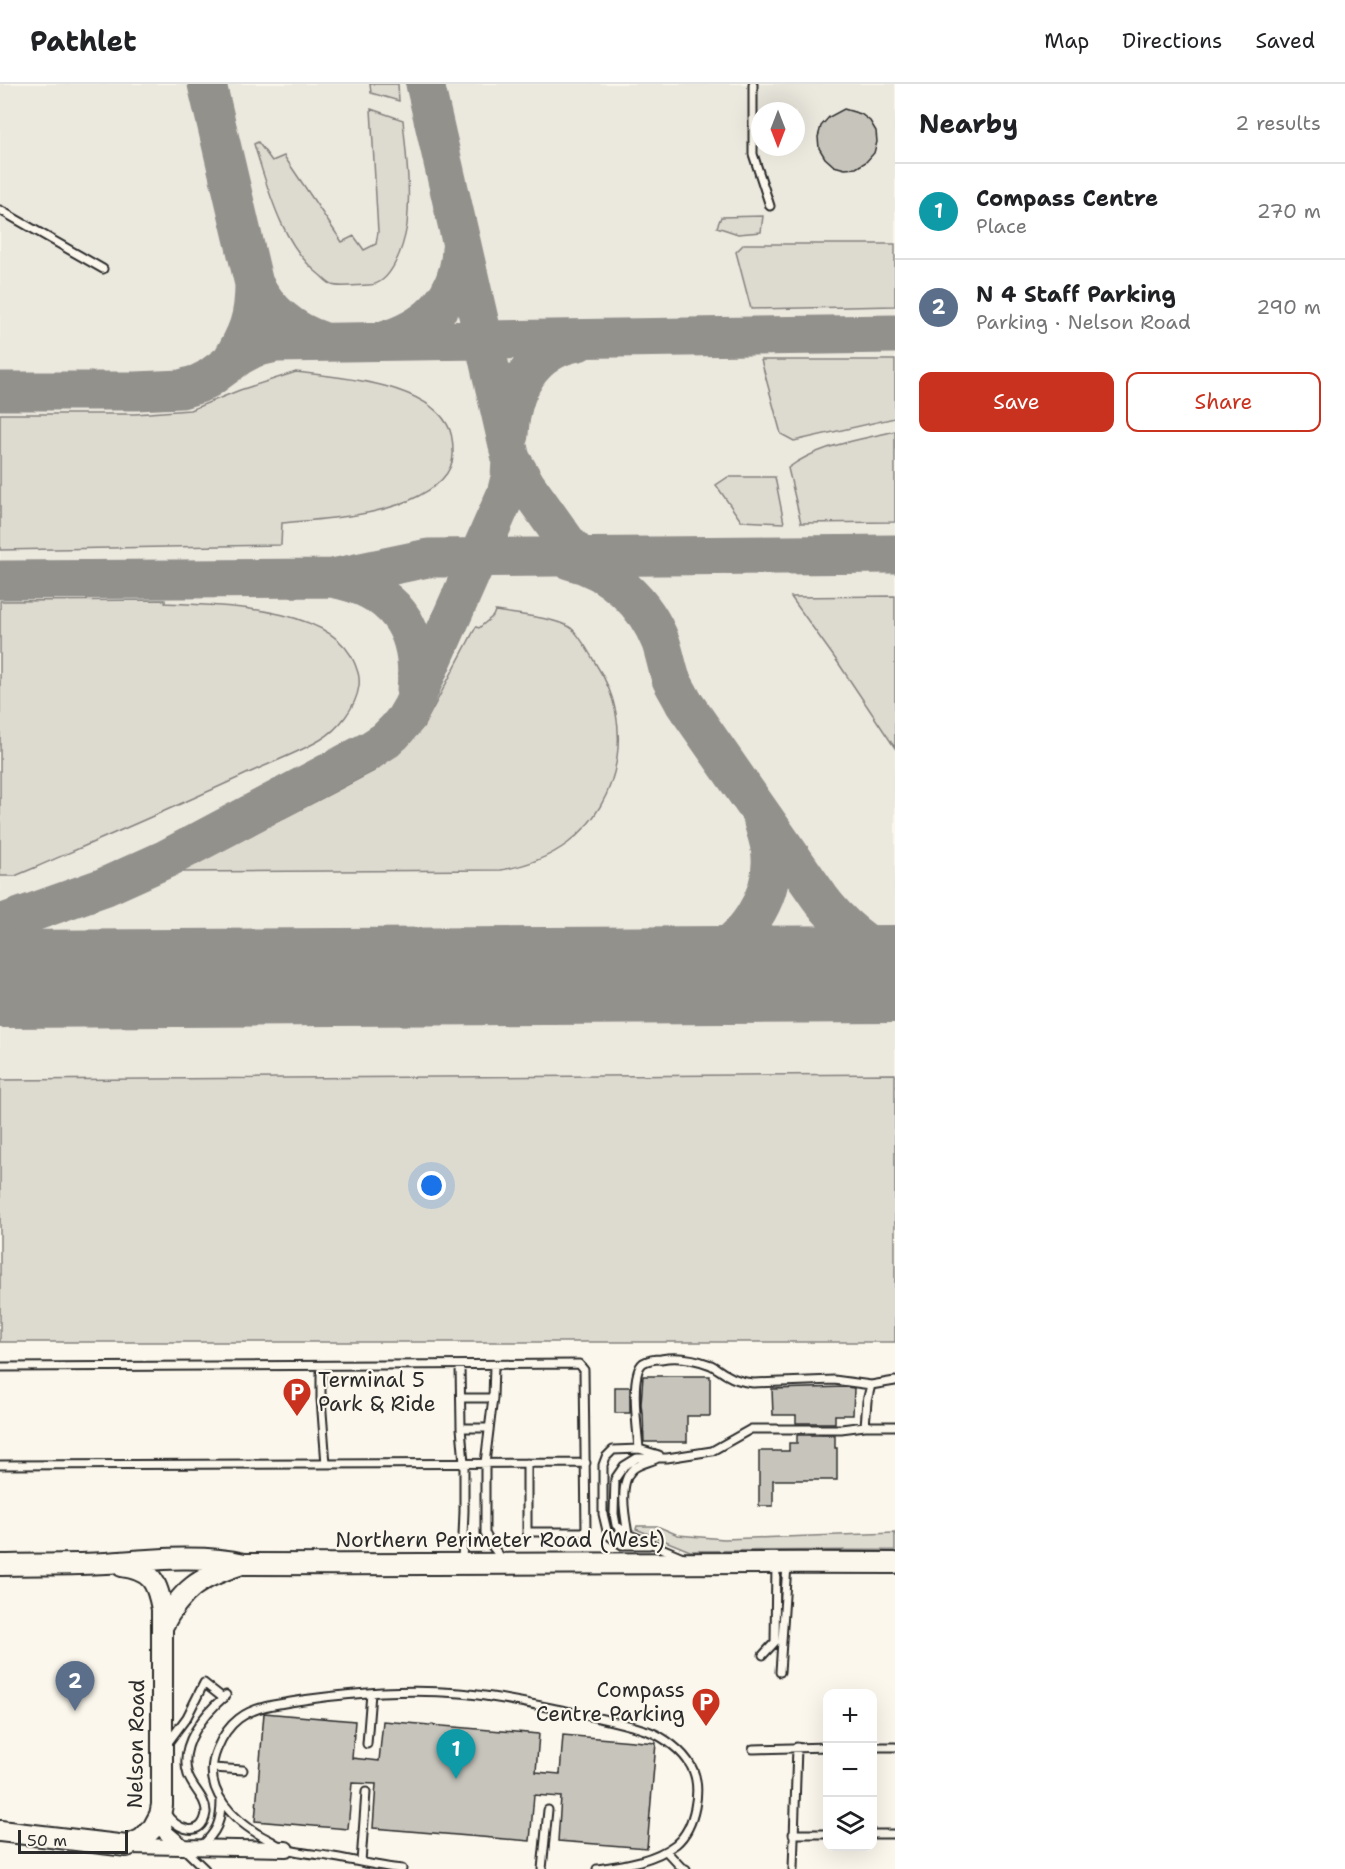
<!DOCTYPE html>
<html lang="en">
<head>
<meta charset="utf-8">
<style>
  :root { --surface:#fff; --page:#f2f2f2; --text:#202124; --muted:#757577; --line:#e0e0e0; --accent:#c8321e }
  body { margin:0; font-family:"Shantell Sans",sans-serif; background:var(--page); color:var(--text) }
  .controls { position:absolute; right:18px; bottom:18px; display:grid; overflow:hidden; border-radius:12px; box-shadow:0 6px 24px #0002 }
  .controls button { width:54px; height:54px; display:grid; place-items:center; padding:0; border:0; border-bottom:2px solid var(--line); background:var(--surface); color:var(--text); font:30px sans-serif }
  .compass { position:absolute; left:751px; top:18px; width:54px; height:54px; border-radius:50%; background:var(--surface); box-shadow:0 6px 24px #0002; rotate:180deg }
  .scale { position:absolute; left:18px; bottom:15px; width:110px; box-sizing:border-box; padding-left:6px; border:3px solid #2b2b2b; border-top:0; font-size:16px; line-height:21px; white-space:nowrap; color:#2b2b2b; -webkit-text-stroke:4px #fbf7ec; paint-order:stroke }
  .you { position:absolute; left:432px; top:1102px; width:21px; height:21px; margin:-15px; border:4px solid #fff; border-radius:50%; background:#1a73e8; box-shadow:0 0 0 9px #1a73e833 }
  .badge { display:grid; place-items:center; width:39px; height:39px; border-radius:50%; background:var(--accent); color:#fff; font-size:20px; font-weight:700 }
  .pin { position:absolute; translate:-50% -50px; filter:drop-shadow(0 2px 3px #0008) }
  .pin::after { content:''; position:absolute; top:32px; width:21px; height:18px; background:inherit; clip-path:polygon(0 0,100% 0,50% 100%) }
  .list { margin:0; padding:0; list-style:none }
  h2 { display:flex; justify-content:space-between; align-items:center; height:78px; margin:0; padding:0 24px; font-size:26px }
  h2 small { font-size:20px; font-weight:400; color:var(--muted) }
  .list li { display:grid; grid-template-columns:39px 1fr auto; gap:18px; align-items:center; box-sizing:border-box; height:96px; padding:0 24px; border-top:2px solid var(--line) }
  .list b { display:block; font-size:22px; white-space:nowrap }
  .list p { margin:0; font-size:20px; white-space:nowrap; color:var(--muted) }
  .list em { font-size:20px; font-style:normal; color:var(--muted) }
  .actions { display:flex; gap:12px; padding:18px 24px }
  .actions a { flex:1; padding:14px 0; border:2px solid var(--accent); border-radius:12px; text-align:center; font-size:21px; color:var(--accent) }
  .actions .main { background:var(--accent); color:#fff }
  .icon { flex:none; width:33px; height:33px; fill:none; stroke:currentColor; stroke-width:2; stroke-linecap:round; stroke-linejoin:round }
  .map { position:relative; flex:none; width:895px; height:1785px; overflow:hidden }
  header { display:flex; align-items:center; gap:36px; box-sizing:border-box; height:84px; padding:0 30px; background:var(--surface); border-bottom:2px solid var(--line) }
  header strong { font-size:28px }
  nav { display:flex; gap:33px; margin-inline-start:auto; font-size:21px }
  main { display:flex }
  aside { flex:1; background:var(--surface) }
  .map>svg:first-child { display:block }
  .built { fill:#ebe8de; fill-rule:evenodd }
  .green { fill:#dddad0; stroke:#84827e; stroke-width:1.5 }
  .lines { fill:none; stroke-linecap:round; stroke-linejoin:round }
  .taxiway { stroke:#93918c; stroke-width:39 }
  .runway { stroke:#93918c; stroke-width:98 }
  .building { fill:#c7c4bc; stroke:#2b2b2b; stroke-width:1.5 }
  .lane-casing { stroke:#2b2b2b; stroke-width:11 }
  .street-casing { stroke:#2b2b2b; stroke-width:18 }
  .secondary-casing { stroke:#2b2b2b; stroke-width:24 }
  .lane { stroke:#fbf7ec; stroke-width:7 }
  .street { stroke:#fbf7ec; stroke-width:14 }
  .secondary { stroke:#fbf7ec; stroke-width:20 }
  .labels { text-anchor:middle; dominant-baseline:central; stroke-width:4.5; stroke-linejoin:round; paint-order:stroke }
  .poi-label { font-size:21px; fill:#2b2b2b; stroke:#fbf7ec; text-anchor:start }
  .street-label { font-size:21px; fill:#2b2b2b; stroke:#fbf7ec }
</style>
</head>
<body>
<header>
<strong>Pathlet</strong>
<nav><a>Map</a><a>Directions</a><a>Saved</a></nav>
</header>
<main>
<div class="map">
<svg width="895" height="1785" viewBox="0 0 895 1785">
  <rect width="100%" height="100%" fill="#fbf7ec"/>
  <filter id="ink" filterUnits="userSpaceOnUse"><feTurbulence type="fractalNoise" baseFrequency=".0167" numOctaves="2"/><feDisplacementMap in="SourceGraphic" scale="12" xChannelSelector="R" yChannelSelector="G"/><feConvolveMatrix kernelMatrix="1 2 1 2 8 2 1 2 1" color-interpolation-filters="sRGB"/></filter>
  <g filter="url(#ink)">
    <path class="built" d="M 0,0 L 895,0 L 895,1256 L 0,1257 ZM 760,27 L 796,27 L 796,63 L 760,63 Z"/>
    <path class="green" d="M 370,0 L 398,0 L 399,17 L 371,9 Z
      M 371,25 L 403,36 C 406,70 411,106 407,141 C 404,160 392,202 368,201 C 359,201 339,204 332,201 C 328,199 324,195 321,192 C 282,162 268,105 254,60 L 258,58 L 272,77 L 284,72 L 342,158 L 354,152 L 364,166 L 376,160 L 378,148 Z
      M 763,132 L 761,148 L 738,150 L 717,143 L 721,133 Z
      M 744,160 L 895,160 L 895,222 L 751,225 L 736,168 Z
      M 761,276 L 895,276 L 895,334 L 794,357 L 781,350 Z
      M 296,288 C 339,293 423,299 447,340 C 452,348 453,358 453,367 C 455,393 429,408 408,417 C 370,433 322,435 282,439 L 281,461 L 0,466 L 0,330 L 135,330 L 190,326 L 240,306 Z
      M 895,347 L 895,438 L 801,439 L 788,384 C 819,361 859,356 895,347 Z
      M 728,393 L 775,393 L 784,439 L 741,437 L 716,401 Z
      M 895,512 L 895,664 L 839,580 L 791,513 Z
      M 165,516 L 165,519 C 218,522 333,521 355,580 C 358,588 360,593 359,602 C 356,623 339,645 320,656 C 296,670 267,680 242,692 C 173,724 103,754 34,784 L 15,792 L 0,792 L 0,517 Z
      M 495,527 C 513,530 557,534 571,544 C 580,551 591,572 597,582 C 634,638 622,718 568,759 C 548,774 525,782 501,786 L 181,788 L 374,687 L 406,663 L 423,643 L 476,543 L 479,544 L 493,532 Z
      M 895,990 L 895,1258 L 0,1258 L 0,996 Z
      M 637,1442 L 657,1442 L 678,1451 L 724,1455 L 895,1449 L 895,1466 L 690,1467 L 636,1445 Z"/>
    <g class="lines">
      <path class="taxiway" d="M 207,0 L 254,200
        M 425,0 L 511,375 L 526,401 L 568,460 L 591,483
        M 389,255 C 431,241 459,212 461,165
        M 230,279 C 248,249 254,234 254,200 C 269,228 291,247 322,257
        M 0,307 L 136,307 L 181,305 L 198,300 L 208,295 L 239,272 L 254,264 L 276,259 L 895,250
        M 509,351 C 511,306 531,266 578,258
        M 569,476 C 611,486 646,519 661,559 C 665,571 667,583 671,595 C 675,603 680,611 684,619 L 820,814 C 840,841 864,861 895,875
        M 332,494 C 393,505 422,543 416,606
        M 0,496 L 332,494 L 428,474 L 895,470
        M 0,840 L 104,803 L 166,775 L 369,667 L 386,656 L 396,646 L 405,635 L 412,623 L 506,410 L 510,394 L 511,375
        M 660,891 C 676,885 692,881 708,874 C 744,857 773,815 771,774 C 771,762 767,751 763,738"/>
      <path class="runway" d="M 0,895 L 895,890"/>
    </g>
    <path class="building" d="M 844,25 L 861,30 L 870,37 L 876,47 L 877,58 L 874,69 L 866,78 L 856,84 L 845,85 L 834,82 L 825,74 L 819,64 L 818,53 L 821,42 L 829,33 Z
      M 643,1292 L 710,1292 L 710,1332 L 687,1332 L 687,1358 L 644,1358 L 643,1329 L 642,1329 L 641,1320 Z
      M 615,1303 L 630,1303 L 630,1329 L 615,1329 Z
      M 846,1303 L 854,1304 L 853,1331 L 835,1331 L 835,1339 L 796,1339 L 796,1331 L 773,1331 L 772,1305 Z
      M 797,1351 L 835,1351 L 835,1364 L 837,1364 L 837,1396 L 773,1396 L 773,1422 L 759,1422 L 759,1367 L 789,1367 L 789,1359 L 797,1359 Z
      M 264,1629 L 355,1637 L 352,1674 L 379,1677 L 383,1637 L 539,1650 L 536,1688 L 560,1690 L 563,1651 L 656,1659 L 647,1764 L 558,1757 L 561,1713 L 534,1711 L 530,1757 L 373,1744 L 376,1700 L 352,1699 L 348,1745 L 255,1737 Z"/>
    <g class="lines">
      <g class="lane-casing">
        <path id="lane" d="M 753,0 L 753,70 L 770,122
          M 0,126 L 103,185
          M 460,1281 L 461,1344 L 464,1379 L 464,1427 L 462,1478
          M 494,1281 L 493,1314 L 485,1379 L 485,1449 L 492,1462 L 503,1476
          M 321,1282 L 321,1315 L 326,1380
          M 0,1283 L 579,1280 L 584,1286 L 586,1448 L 527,1448 L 527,1379
          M 461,1314 L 493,1314
          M 865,1342 L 867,1317 L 871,1301 L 895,1297
          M 461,1344 L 489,1344
          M 639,1365 C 638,1348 629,1290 643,1279 C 648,1276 656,1275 661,1275 C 678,1272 695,1275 711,1281 C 717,1284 721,1288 727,1291 C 735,1296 744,1298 753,1299 L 834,1296 L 871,1301
          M 0,1381 L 586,1379
          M 628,1450 C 625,1433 618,1398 633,1385 C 639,1380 649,1378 656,1375
          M 649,1461 L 622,1461 L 608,1451 L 603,1430 L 603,1381 L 606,1373 L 613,1366 L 639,1365 L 659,1371
          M 683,1473 L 628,1450 L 616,1441 L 614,1430 L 615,1395 L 624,1382 L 637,1374 L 667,1374 L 712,1367 L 751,1345 L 841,1345 L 865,1342 L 895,1342
          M 763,1571 L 775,1558 L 776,1479
          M 780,1588 L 787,1481
          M 167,1660 L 187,1633 L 204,1599 L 223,1614
          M 367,1660 L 371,1609
          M 872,1663 L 895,1663
          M 753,1665 L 828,1663
          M 213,1684 L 243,1686
          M 166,1729 C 175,1745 202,1756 206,1729 C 207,1715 192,1704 188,1691 C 178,1661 205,1629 226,1611
          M 793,1750 L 828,1750
          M 872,1750 L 895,1750
          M 201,1762 C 217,1748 221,1738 221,1717
          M 184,1765 L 205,1785
          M 666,1767 L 681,1783 L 686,1785
          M 361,1778 L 366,1708
          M 402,1785 C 377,1782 352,1776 328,1772 C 314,1770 299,1769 286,1765 C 280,1763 275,1759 269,1756 C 236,1739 199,1707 217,1665 C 228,1638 245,1626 273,1621 C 334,1610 397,1604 460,1609 C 495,1612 531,1620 566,1627 C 593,1633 621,1638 648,1647 C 664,1653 683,1667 691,1682 C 703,1703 695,1744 676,1760 C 654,1777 624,1781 597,1785
          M 542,1785 L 548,1726
          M 793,1785 L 797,1663"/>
      </g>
      <g class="street-casing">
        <path id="street" d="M 162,1726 L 165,1748 L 183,1763
          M 129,1762 L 286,1765"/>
      </g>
      <g class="secondary-casing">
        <path id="secondary" d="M 0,1481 C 35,1480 71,1481 106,1479 C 147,1476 204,1470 244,1480 C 461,1481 678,1478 895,1479
          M 162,1543 C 182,1505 199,1494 239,1481
          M 0,1747 L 127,1762 L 142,1755 L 153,1744 L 160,1731 L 162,1721 L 162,1525 C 157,1498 152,1486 122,1482"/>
      </g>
      <use href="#lane" class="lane"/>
      <use href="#street" class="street"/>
      <use href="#secondary" class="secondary"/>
    </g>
  </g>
  <defs>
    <g id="parking-pin" transform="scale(1.5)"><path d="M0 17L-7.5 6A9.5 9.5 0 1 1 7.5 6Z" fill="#c8321e" stroke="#fbf7ec"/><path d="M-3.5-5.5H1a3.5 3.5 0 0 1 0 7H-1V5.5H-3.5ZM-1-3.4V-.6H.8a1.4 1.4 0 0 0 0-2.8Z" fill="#fff"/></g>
  </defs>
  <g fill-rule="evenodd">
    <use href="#parking-pin" x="297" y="1308"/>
    <use href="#parking-pin" x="706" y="1618"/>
  </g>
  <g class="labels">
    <g class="poi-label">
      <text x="318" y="1296">Terminal 5<tspan x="318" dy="24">Park &amp; Ride</tspan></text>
      <text x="685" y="1606" text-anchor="end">Compass<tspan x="685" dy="24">Centre Parking</tspan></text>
    </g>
    <g class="street-label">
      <text x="500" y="1456">Northern Perimeter Road (West)</text>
      <text transform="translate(136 1660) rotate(-89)">Nelson Road</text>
    </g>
  </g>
</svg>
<div class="controls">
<button>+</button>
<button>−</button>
<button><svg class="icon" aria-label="layers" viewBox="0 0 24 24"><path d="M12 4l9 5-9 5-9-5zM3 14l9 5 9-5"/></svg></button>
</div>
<svg class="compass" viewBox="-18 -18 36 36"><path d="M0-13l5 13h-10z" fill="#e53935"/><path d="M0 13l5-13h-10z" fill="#757577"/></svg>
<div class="scale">50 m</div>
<div class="you"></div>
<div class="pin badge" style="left:456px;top:1695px;background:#0f9aa8">1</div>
<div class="pin badge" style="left:75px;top:1627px;background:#5c6f8a">2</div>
</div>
<aside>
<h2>Nearby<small>2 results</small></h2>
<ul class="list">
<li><span class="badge" style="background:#0f9aa8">1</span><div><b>Compass Centre</b><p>Place</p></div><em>270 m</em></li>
<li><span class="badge" style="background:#5c6f8a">2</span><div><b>N 4 Staff Parking</b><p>Parking · Nelson Road</p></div><em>290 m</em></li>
</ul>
<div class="actions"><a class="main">Save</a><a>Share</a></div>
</aside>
</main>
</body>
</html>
